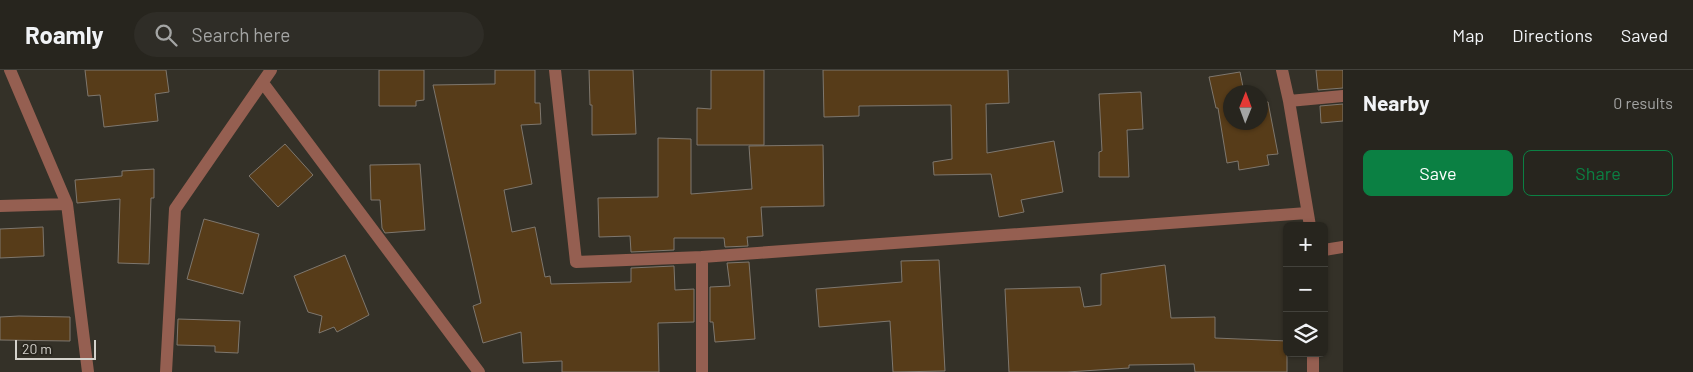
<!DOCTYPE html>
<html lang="en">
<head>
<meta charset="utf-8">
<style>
  :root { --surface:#27251e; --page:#2f2d27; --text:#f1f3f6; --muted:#a4a5a4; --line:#43423c; --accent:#0b8043 }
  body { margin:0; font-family:Barlow,sans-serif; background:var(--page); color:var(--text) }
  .controls { position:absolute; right:15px; bottom:15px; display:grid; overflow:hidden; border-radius:8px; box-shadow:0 1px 4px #0004 }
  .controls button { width:45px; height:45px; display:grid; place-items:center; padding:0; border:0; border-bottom:1px solid var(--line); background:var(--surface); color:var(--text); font:25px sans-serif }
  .compass { position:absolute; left:1223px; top:15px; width:45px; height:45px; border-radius:50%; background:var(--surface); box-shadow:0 1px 4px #0004; rotate:1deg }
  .scale { position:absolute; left:15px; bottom:12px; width:81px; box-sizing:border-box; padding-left:5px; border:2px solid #d4d2cc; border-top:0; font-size:14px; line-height:18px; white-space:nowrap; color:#d4d2cc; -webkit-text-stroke:4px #2a271f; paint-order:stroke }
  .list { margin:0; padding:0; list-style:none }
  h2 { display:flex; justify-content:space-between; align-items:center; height:65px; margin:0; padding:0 20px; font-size:21px }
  h2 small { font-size:16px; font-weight:400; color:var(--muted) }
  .actions { display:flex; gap:10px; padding:15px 20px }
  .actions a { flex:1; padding:11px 0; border:1px solid var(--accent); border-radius:8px; text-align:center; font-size:18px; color:var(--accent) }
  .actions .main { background:var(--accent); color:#fff }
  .icon { flex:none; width:28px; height:28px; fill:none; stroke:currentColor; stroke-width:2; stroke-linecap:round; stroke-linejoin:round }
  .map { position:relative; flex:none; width:1343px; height:302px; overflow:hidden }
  header { display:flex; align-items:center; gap:30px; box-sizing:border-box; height:70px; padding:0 25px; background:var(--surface); border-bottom:1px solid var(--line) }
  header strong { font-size:24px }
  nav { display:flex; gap:28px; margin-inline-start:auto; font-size:18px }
  .search { width:350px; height:45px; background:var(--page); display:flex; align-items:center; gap:12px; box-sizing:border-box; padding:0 18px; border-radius:28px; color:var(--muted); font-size:19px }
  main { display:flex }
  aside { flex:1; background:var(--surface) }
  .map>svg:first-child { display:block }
  .building { fill:#573c19; stroke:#7e776e }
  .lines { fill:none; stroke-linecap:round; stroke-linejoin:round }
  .minor { stroke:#955f51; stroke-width:12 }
</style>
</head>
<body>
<header>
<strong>Roamly</strong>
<div class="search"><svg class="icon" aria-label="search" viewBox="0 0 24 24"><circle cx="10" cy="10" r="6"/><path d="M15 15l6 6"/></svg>Search here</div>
<nav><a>Map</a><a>Directions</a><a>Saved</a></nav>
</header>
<main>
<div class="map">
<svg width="1343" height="302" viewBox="0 0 1343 302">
  <rect width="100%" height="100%" fill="#343128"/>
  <path class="building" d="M 85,0 L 166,0 L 169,22 L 155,24 L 158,51 L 104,57 L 100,25 L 88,26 Z
    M 379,0 L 424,0 L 424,30 L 416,31 L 416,36 L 379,36 Z
    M 495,0 L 535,0 L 535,33 L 540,33 L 541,54 L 521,55 L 532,114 L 504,120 L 512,162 L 535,157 L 545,207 L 550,206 L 551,214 L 631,212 L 631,198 L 674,196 L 675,220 L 694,219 L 694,252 L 658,253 L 659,302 L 562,302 L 562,291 L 523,293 L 521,262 L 483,273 L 473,236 L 481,233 L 433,15 L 495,14 Z
    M 589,0 L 633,0 L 636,64 L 592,65 L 592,35 L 590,35 Z
    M 711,0 L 764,0 L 764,75 L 697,75 L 697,38 L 711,39 Z
    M 823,0 L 1008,0 L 1009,33 L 986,34 L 987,83 L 1054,71 L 1063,122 L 1021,130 L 1024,142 L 999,147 L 991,104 L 934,105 L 933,92 L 952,89 L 951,35 L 859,36 L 859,46 L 824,47 Z
    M 1316,0 L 1343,0 L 1343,18 L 1318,20 Z
    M 1240,2 L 1244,22 L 1230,22 L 1230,52 L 1260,52 L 1260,33 L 1268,32 L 1278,84 L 1267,85 L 1269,95 L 1239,100 L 1238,91 L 1227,93 L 1218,38 L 1216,38 L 1209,7 Z
    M 1141,22 L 1143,59 L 1127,60 L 1129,107 L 1099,107 L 1099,82 L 1102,81 L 1099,24 Z
    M 1343,34 L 1343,51 L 1321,53 L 1320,36 Z
    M 658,68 L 691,69 L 691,124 L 752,119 L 749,76 L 823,75 L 824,136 L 761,137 L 763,166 L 747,167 L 748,176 L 725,177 L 724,168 L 674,168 L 674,180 L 631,182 L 630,166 L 599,167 L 598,128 L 658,127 Z
    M 285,74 L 313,105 L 278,137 L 249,106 Z
    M 420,94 L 425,160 L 385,163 L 382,158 L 380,130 L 371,130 L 370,95 Z
    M 154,99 L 154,128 L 151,128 L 149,194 L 118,193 L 120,129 L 77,133 L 75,110 L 122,106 L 122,101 Z
    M 204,149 L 259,164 L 243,224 L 187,209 Z
    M 43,157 L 44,186 L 0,188 L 0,159 Z
    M 345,185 L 369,245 L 337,262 L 334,257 L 319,263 L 322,246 L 308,242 L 294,206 Z
    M 939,190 L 945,301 L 893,302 L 890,251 L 819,257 L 816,219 L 902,212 L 901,191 Z
    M 749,192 L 755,269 L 715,272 L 713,252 L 710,252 L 710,217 L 730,216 L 727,193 Z
    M 1165,195 L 1171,248 L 1215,247 L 1215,268 L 1287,271 L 1287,302 L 1195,302 L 1194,294 L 1129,295 L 1129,298 L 1067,302 L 1009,302 L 1005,219 L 1080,217 L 1084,237 L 1101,235 L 1101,204 Z
    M 19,246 L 70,247 L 70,271 L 0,270 L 0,247 Z
    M 178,249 L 240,251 L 238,283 L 215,282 L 215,276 L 177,275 Z"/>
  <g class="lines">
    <path class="minor" d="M 10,0 L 67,134 L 88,302
      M 555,0 L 576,192 L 702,187
      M 1282,0 L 1289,31 L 1310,156
      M 263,13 L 479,302
      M 1289,31 L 1343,26
      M 0,136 L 67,134
      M 1324,180 L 1343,177
      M 166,302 L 175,139 L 271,0
      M 702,302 L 702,187 L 1307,143
      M 1313,302 L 1313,283"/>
  </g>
</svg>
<div class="controls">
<button>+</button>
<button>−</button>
<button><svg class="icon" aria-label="layers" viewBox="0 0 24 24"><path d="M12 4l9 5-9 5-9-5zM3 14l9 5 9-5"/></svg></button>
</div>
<svg class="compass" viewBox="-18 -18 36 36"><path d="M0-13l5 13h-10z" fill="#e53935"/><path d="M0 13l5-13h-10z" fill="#a4a5a4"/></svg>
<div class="scale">20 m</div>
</div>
<aside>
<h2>Nearby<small>0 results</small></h2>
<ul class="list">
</ul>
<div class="actions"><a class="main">Save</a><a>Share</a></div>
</aside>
</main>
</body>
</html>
